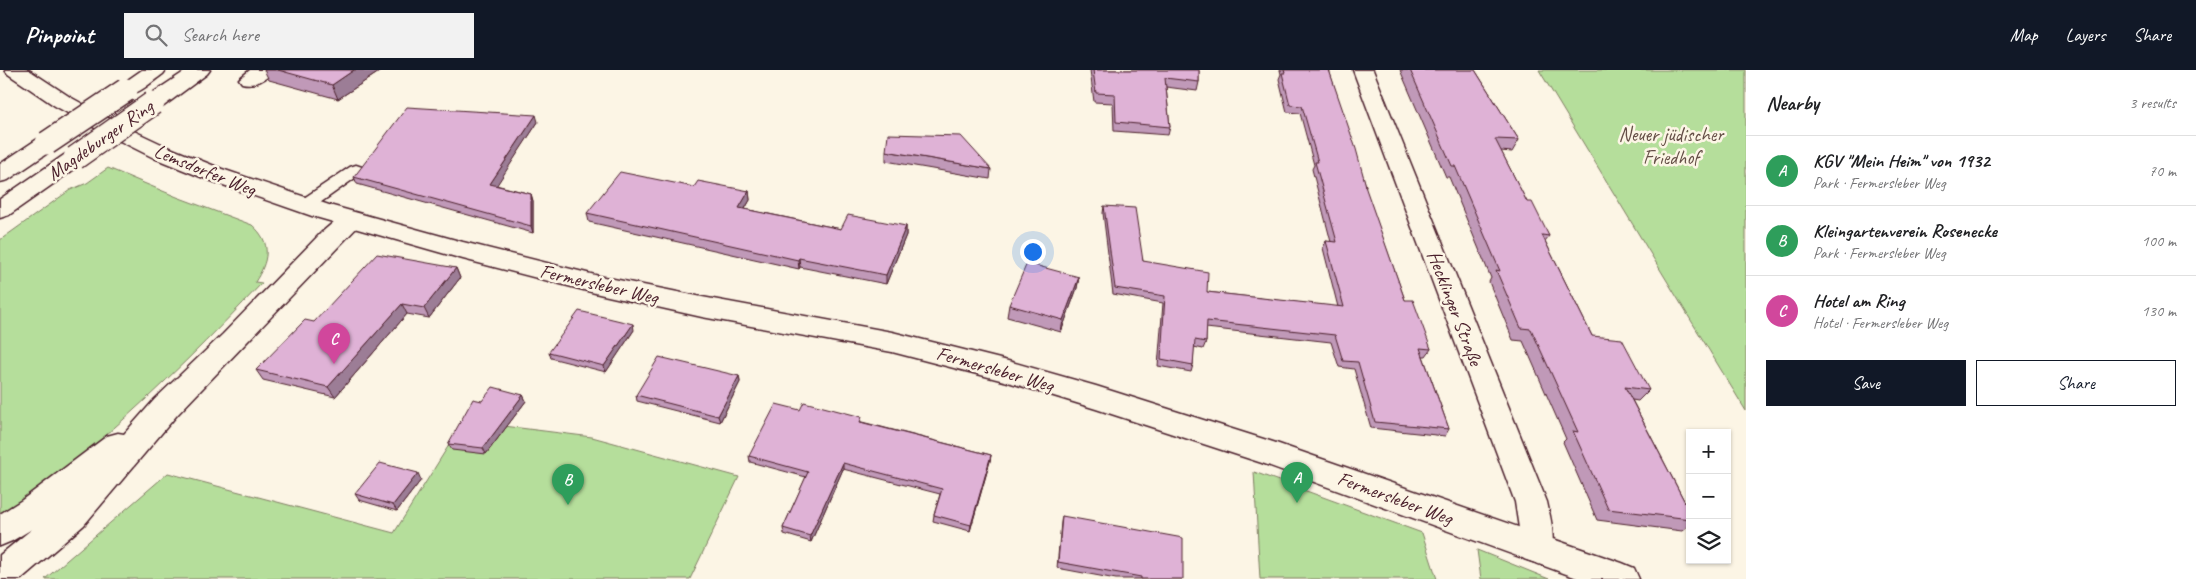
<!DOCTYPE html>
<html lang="en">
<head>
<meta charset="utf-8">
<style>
  :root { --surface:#fff; --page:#f2f2f2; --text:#202124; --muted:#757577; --line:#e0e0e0; --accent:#111827 }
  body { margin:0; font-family:Caveat,sans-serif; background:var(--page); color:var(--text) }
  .controls { position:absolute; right:15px; bottom:15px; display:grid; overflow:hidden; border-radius:0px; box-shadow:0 1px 4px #0004 }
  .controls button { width:45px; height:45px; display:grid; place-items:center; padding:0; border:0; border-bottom:1px solid var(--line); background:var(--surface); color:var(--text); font:25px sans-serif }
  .you { position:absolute; left:1032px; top:181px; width:18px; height:18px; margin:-12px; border:4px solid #fff; border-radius:50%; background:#1a73e8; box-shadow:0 0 0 8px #1a73e833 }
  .badge { display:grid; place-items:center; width:32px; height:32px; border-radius:50%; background:var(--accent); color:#fff; font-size:16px; font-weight:700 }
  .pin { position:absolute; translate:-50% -41px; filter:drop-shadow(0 1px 2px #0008) }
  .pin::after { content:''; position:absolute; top:26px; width:18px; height:15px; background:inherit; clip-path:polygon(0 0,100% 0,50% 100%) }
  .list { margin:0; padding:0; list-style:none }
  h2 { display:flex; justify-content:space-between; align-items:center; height:65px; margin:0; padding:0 20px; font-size:21px }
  h2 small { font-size:16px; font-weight:400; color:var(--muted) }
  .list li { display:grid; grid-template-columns:32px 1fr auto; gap:15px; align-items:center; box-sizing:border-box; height:70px; padding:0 20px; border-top:1px solid var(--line) }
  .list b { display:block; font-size:19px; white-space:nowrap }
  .list p { margin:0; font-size:16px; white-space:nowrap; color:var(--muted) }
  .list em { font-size:16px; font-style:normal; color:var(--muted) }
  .actions { display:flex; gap:10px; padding:15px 20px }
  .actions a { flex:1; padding:11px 0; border:1px solid var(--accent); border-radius:0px; text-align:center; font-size:18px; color:var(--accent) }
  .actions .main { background:var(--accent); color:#fff }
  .icon { flex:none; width:28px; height:28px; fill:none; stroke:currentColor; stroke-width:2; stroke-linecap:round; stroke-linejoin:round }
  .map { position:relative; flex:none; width:1746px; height:509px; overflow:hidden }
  header { display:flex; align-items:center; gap:30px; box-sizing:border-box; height:70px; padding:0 25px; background:var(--accent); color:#fff }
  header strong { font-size:24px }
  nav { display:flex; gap:28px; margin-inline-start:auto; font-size:18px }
  .search { width:350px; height:45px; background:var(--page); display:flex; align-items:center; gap:12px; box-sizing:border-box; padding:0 18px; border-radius:0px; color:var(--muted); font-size:19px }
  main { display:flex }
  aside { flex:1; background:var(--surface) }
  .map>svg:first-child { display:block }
  .green { fill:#b5de9b; stroke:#807e63 }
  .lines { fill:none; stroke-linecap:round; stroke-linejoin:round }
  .service-casing { stroke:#4a1f2b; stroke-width:3 }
  .minor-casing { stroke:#4a1f2b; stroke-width:3 }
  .tertiary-casing { stroke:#4a1f2b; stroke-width:3 }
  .trunk-casing { stroke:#4a1f2b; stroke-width:3 }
  .service { fill:#fcf5e5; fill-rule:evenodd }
  .minor { fill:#fcf5e5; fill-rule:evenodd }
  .tertiary { fill:#fcf5e5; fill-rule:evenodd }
  .trunk { fill:#fcf5e5; fill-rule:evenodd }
  .trunk-bridge-casing { stroke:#4a1f2b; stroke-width:26; stroke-linecap:butt }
  .trunk-bridge { stroke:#fcf5e5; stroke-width:23 }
  .wall { fill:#c099b8; stroke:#4a1f2b }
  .shaded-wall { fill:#9c7d96; stroke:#4a1f2b }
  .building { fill:#dfb2d6; stroke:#4a1f2b }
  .labels { text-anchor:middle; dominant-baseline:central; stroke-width:5; stroke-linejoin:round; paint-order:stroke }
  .park-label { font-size:20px; fill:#654f47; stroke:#fcf5e5 }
  .street-label { font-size:20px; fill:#4a1f2b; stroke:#fcf5e5 }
</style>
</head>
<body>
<header>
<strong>Pinpoint</strong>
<div class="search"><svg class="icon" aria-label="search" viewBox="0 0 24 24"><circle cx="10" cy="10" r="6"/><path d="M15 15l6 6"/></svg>Search here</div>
<nav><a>Map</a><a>Layers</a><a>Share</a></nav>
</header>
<main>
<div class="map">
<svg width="1746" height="509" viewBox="0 0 1746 509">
  <rect width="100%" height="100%" fill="#fcf5e5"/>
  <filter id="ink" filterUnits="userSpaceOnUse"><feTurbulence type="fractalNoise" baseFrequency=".02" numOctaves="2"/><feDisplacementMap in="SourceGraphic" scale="10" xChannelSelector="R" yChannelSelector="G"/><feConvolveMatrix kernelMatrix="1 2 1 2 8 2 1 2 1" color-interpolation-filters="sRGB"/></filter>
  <g filter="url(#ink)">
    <path class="green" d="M 1539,0 L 1746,0 L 1746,341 Z
      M 108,98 L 177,127 L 252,155 C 273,173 268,192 255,212 L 262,213 C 212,266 161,317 106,365 C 73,394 39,423 0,445 L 0,170 L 70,120 L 87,113 Z
      M 464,351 L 592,367 L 739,407 L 690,509 L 45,509 L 168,403 L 394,463 Z
      M 1254,402 L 1422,463 L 1437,509 L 1260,509 Z
      M 1477,480 L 1549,509 L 1481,509 Z"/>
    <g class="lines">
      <g class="service-casing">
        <path id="service" d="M 356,95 L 362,97 L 364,100 L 362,103 L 310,140 L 298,140 L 296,136 L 298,132 L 350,97 Z"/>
      </g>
      <g class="minor-casing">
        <path id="minor" d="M 250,0 L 274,0 C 267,10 254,16 242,13 L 239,9 Z
          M 1353,0 L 1373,0 L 1547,432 C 1551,451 1557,470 1548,489 L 1536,493 L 1524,489 L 1519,478 L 1519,458 L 1515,432 Z"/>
      </g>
      <g class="tertiary-casing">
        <path id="tertiary" d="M 5,0 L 29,0 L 70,27 L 119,54 L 170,78 L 222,99 L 329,135 L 463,172 L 599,206 L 702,227 L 892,262 L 1008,291 L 1096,316 L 1273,372 L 1622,493 L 1634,498 L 1639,509 L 1580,509 L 1262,393 L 1096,339 L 1008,312 L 892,282 L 702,247 L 599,224 L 463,189 L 312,146 L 206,109 L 154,88 L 104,63 L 55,36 L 8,4 Z"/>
      </g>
      <g class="trunk-casing">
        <path id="trunk" d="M 142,0 L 166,0 L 163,4 C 150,13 135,29 119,24 L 116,20 L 119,16 Z
          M 187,0 L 210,0 L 207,4 L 161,38 L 153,39 L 145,38 L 142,33 L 145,28 Z
          M 47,66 L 55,68 L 58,73 L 55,78 L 8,110 L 0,112 L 0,94 L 39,68 Z
          M 75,81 L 83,83 L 86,88 L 83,93 L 9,145 L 0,148 L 0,129 L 67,83 Z
          M 351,143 L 360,145 L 363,151 L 177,345 L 84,455 L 21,509 L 0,509 L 0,485 L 32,459 L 12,471 L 0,476 L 0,444 L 22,430 L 107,366 L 118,363 L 124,364 L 155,329 L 223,264 L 321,163 L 342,145 Z"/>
      </g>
      <use href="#service" class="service"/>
      <use href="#minor" class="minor"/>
      <use href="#tertiary" class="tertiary"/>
      <use href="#trunk" class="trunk"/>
      <g class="trunk-bridge-casing">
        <path id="trunk-bridge" d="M 47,73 L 126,20
          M 75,88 L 153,33"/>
      </g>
      <use href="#trunk-bridge" class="trunk-bridge"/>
    </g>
    <path class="wall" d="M 264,0 L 382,0 L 338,29 L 269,10 Z
      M 1090,0 L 1199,0 L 1199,12 L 1197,21 L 1166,17 L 1170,57 L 1168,65 L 1114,61 L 1113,33 L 1094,32 Z
      M 1280,0 L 1329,0 L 1366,116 L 1365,118 L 1405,230 L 1431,279 L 1426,286 L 1423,286 L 1449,359 L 1445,366 L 1371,358 L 1354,299 L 1339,297 L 1331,272 L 1206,258 L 1206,272 L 1203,279 L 1194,277 L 1193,295 L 1191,302 L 1158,296 L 1163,233 L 1113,224 L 1103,143 L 1104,136 L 1143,191 L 1207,222 L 1338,237 L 1323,178 L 1326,171 L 1331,172 L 1312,99 L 1314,95 L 1300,43 L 1287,42 L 1279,9 L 1281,4 Z
      M 1400,0 L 1475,0 L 1519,70 L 1512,82 L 1501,81 L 1527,132 L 1549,166 L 1545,171 L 1592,266 L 1649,320 L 1638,331 L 1632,330 L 1690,442 L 1690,454 L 1682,461 L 1597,450 L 1563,372 L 1566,369 L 1523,271 L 1513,270 L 1489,212 L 1491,208 L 1449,107 L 1446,107 Z
      M 538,52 L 496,115 L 531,124 L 533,131 L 533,163 L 357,114 L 354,107 Z
      M 886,81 L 991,99 L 990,109 L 886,91 Z
      M 694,117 L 749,121 L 750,130 L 745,139 L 841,159 L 906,156 L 906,165 L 886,214 L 800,197 L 799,199 L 589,152 L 587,143 Z
      M 456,198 L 460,208 L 429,248 L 407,244 L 335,327 L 263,310 L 256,300 L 314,252 Z
      M 1079,207 L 1077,218 L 1061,262 L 1007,247 L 1009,235 Z
      M 634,260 L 606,302 L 551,288 L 549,282 Z
      M 739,306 L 740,312 L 720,352 L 637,331 L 636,325 Z
      M 523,325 L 526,331 L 486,384 L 452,380 L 448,374 L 482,331 Z
      M 800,340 L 862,352 L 991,385 L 990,391 L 970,461 L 933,451 L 934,445 L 940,424 L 843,399 L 811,472 L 784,464 L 783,458 L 806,407 L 750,392 L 749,386 Z
      M 421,410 L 397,441 L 359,430 L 355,424 Z
      M 1062,446 L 1183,509 L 1116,509 L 1057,498 L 1061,452 Z"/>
    <path class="shaded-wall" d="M 354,0 L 382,0 L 338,29 L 332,15 Z
      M 536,45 L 538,52 L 493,121 L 490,114 Z
      M 749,121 L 750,130 L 740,147 L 739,138 Z
      M 531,124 L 533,131 L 533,163 L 531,156 Z
      M 906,156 L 906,165 L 886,214 L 886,205 Z
      M 799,188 L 800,197 L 799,199 L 798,190 Z
      M 456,198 L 460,208 L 429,248 L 424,238 Z
      M 1079,207 L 1077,218 L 1061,262 L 1063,250 Z
      M 402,234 L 407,244 L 335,327 L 328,317 Z
      M 633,254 L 634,260 L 606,302 L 604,296 Z
      M 739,306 L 740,312 L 720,352 L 718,346 Z
      M 523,325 L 526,331 L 486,384 L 483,378 Z
      M 991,385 L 990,391 L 970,461 L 971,455 Z
      M 843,393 L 843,399 L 811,472 L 810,466 Z
      M 418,403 L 421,410 L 397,441 L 393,435 Z"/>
    <path class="building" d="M 278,0 L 354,0 L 332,15 Z
      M 1093,0 L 1199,0 L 1199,12 L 1165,8 L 1170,57 L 1116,52 L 1115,24 L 1096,23 Z
      M 1284,0 L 1329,0 L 1356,79 L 1366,116 L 1365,116 L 1405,230 L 1413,230 L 1431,279 L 1420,278 L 1449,359 L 1375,352 L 1358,292 L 1343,291 L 1335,265 L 1207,251 L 1206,272 L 1195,270 L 1193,295 L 1161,289 L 1165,226 L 1115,218 L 1104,136 L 1135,138 L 1143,191 L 1208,202 L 1207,222 L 1344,237 L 1326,171 L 1337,172 L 1315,92 L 1318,92 L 1302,36 L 1290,35 L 1282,3 L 1285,3 Z
      M 1410,0 L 1475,0 L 1519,70 L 1495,69 L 1527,132 L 1532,132 L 1549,166 L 1542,165 L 1592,266 L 1622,269 L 1649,320 L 1625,317 L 1690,442 L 1690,449 L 1608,439 L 1573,361 L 1578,362 L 1531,259 L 1521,258 L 1496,200 L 1500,201 L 1455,96 L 1452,96 Z
      M 407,37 L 536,45 L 490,114 L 531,124 L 531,156 L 354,107 Z
      M 888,64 L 961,66 L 991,99 L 886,81 Z
      M 620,102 L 694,117 L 698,111 L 749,121 L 739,138 L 841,159 L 848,145 L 906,156 L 886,205 L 799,188 L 798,190 L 587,143 Z
      M 377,184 L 456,198 L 424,238 L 402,234 L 328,317 L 256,300 L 305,250 L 314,252 Z
      M 1027,193 L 1079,207 L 1063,250 L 1009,235 Z
      M 579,241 L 633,254 L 604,296 L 549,282 Z
      M 659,287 L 739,306 L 718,346 L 636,325 Z
      M 493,317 L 523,325 L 483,378 L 448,374 L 473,329 L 482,331 Z
      M 804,332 L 862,347 L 860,352 L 991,385 L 971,455 L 934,445 L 942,419 L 843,393 L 810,466 L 783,458 L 808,402 L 749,386 L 776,334 L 800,340 Z
      M 380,393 L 418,403 L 393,435 L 355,424 Z
      M 1062,446 L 1183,468 L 1183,509 L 1141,509 L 1141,507 L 1058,492 Z"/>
  </g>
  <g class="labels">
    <g class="park-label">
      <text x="1671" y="64">Neuer jüdischer<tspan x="1671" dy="23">Friedhof</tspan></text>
    </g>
    <g class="street-label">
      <text transform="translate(100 70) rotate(-35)">Magdeburger Ring</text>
      <text transform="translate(205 100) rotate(22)">Lemsdorfer Weg</text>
      <text transform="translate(599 214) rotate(13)">Fermersleber Weg</text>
      <text transform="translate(1455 238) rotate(69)">Hecklinger Straße</text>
      <text transform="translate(995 299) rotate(16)">Fermersleber Weg</text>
      <text transform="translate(1395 428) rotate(20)">Fermersleber Weg</text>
    </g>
  </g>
</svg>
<div class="controls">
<button>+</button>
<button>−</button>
<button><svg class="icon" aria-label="layers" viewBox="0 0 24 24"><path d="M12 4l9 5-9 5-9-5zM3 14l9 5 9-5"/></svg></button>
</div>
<div class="you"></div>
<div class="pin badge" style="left:1297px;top:433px;background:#2e9e5b">A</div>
<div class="pin badge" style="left:568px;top:435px;background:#2e9e5b">B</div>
<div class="pin badge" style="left:334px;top:294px;background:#d1479c">C</div>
</div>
<aside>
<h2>Nearby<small>3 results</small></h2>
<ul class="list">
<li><span class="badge" style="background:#2e9e5b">A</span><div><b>KGV &quot;Mein Heim&quot; von 1932</b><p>Park · Fermersleber Weg</p></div><em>70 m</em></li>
<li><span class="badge" style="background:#2e9e5b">B</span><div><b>Kleingartenverein Rosenecke</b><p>Park · Fermersleber Weg</p></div><em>100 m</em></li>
<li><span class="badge" style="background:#d1479c">C</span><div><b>Hotel am Ring</b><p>Hotel · Fermersleber Weg</p></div><em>130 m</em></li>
</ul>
<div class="actions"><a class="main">Save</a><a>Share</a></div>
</aside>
</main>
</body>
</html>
